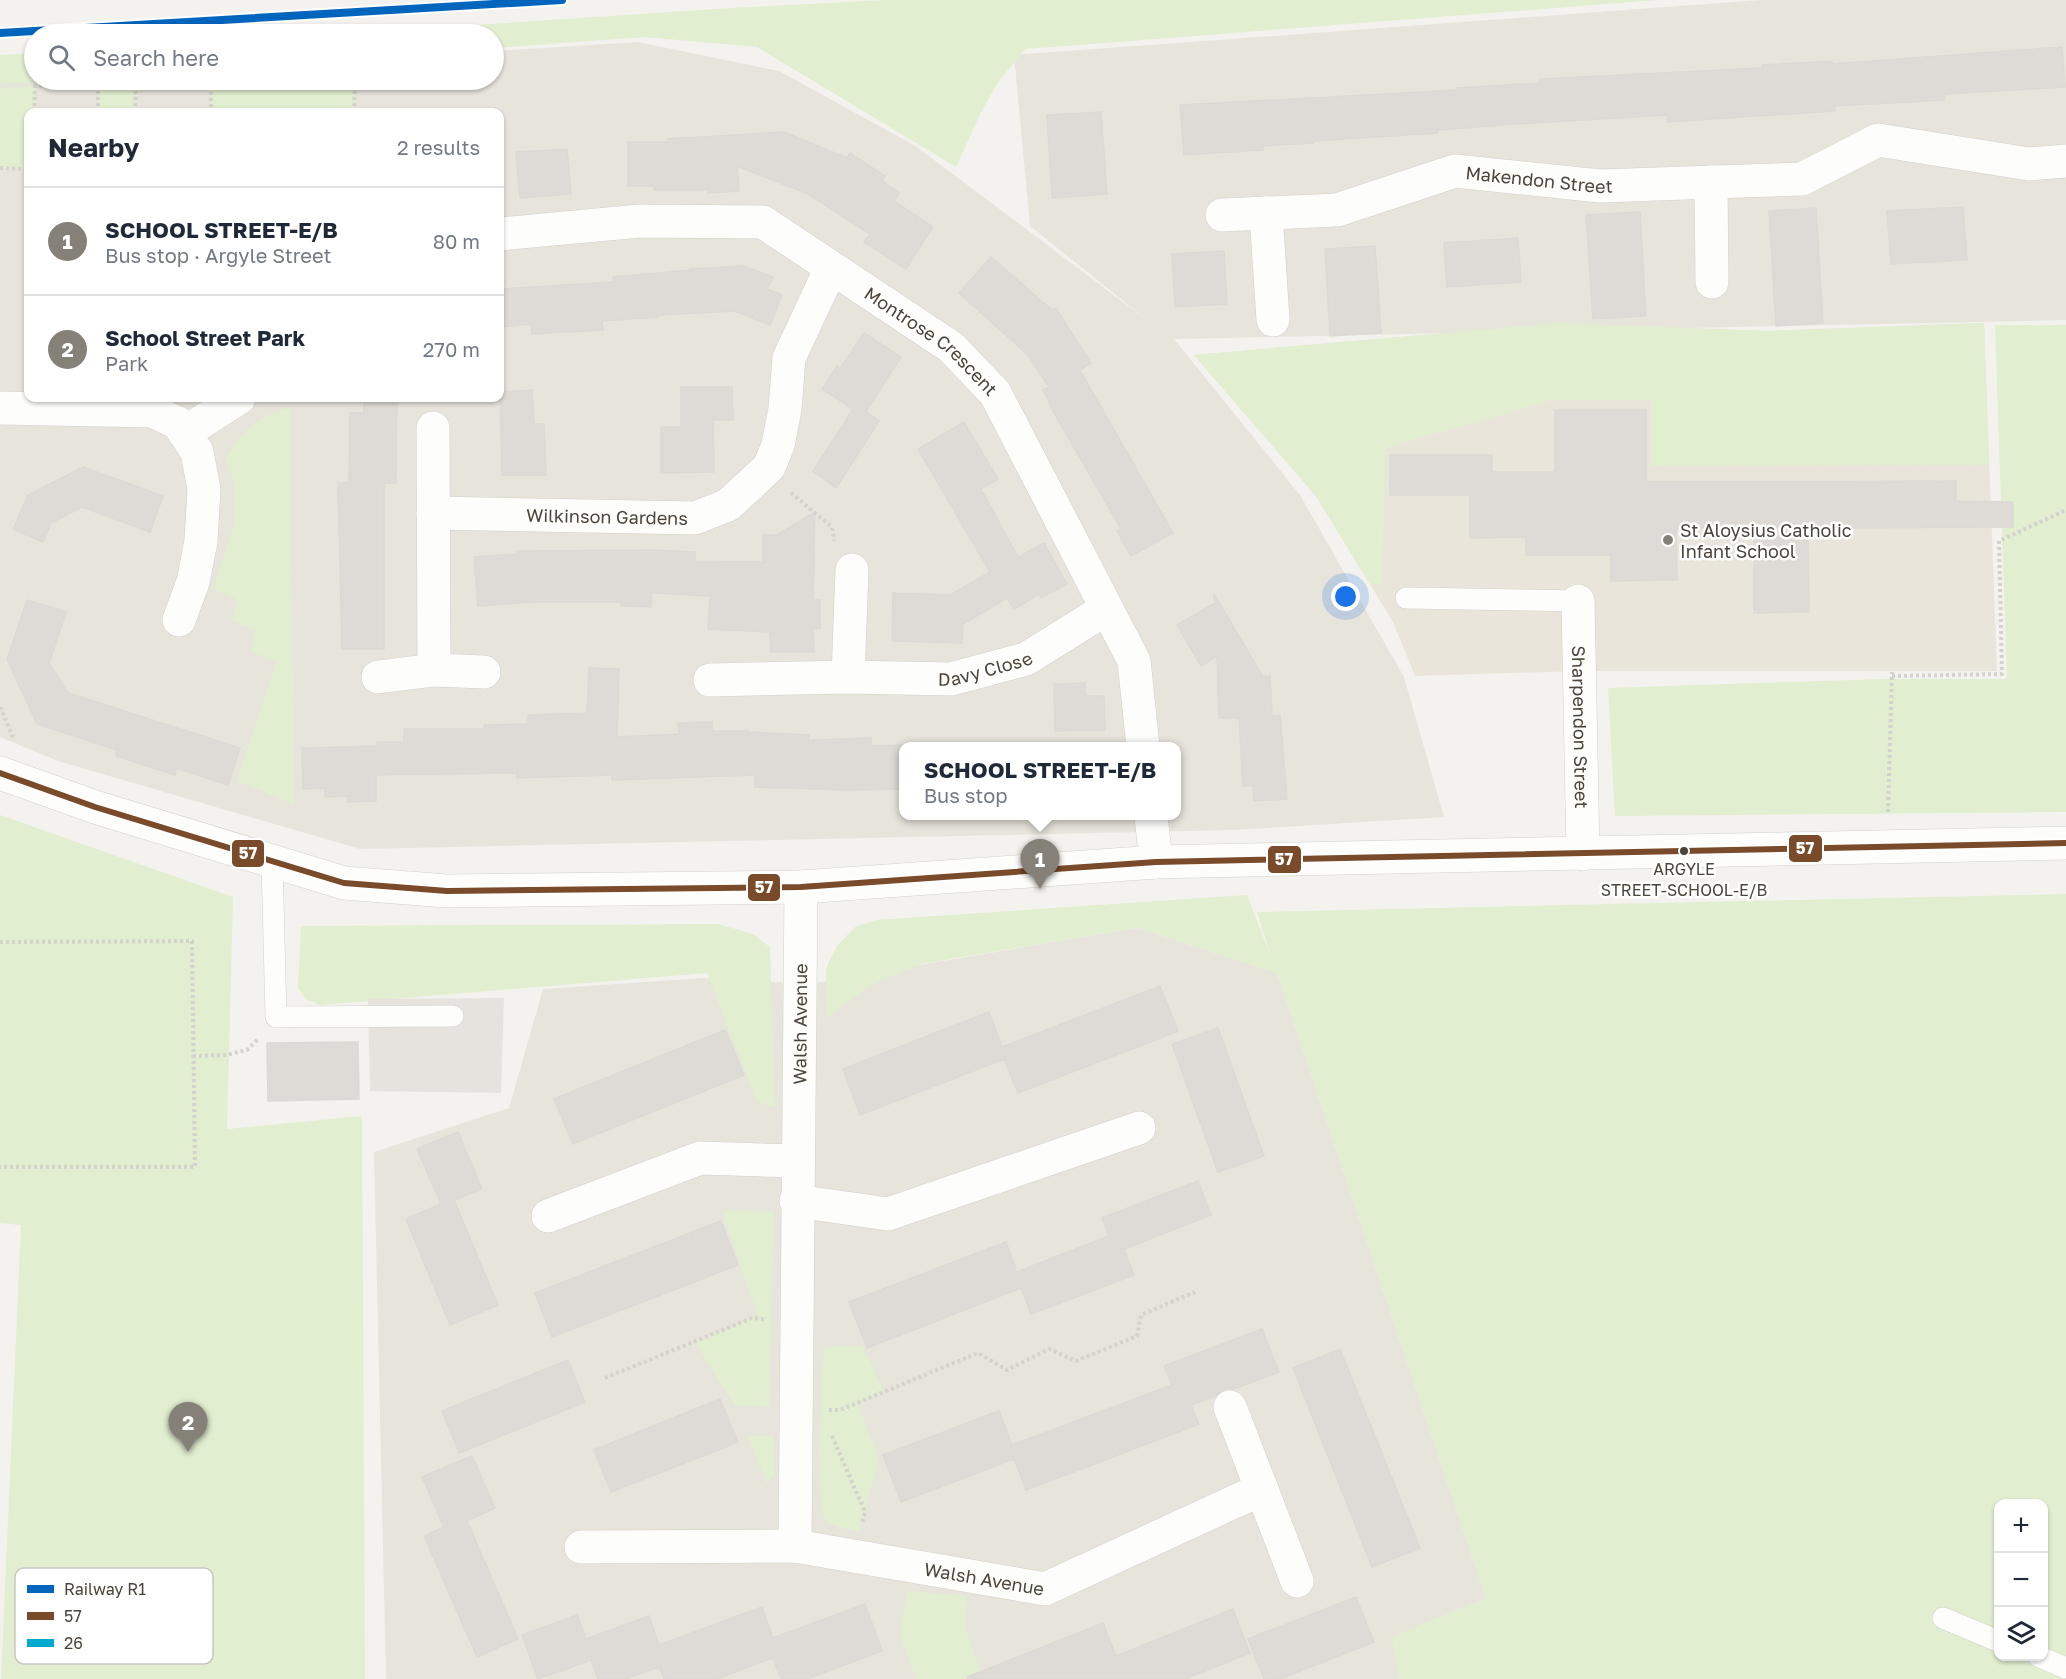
<!DOCTYPE html>
<html lang="en">
<head>
<meta charset="utf-8">
<style>
  :root { --surface:#fff; --page:#f2f2f3; --text:#1f2937; --muted:#747a83; --line:#e0e1e3; --accent:#868178 }
  body { margin:0; font-family:"Golos Text",sans-serif; background:var(--page); color:var(--text) }
  .controls { position:absolute; right:18px; bottom:18px; display:grid; overflow:hidden; border-radius:12px; box-shadow:0 2px 4px #0004 }
  .controls button { width:54px; height:54px; display:grid; place-items:center; padding:0; border:0; border-bottom:2px solid var(--line); background:var(--surface); color:var(--text); font:30px sans-serif }
  .you { position:absolute; left:1346px; top:597px; width:21px; height:21px; margin:-15px; border:4px solid #fff; border-radius:50%; background:#1a73e8; box-shadow:0 0 0 9px #1a73e833 }
  .badge { display:grid; place-items:center; width:39px; height:39px; border-radius:50%; background:var(--accent); color:#fff; font-size:20px; font-weight:700 }
  .pin { position:absolute; translate:-50% -50px; filter:drop-shadow(0 2px 3px #0008) }
  .pin::after { content:''; position:absolute; top:32px; width:21px; height:18px; background:inherit; clip-path:polygon(0 0,100% 0,50% 100%) }
  .popup { position:absolute; left:899px; top:742px; width:282px; height:78px; box-sizing:border-box; display:grid; place-content:center; border-radius:12px; background:var(--surface); filter:drop-shadow(0 2px 4px #0005); font-size:20px; white-space:nowrap; color:var(--muted) }
  .popup b { font-size:22px; color:var(--text) }
  .popup::after { content:''; position:absolute; left:50%; top:100%; margin-left:-12px; border:12px solid transparent; border-top-color:var(--surface) }
  .list { margin:0; padding:0; list-style:none }
  h2 { display:flex; justify-content:space-between; align-items:center; height:78px; margin:0; padding:0 24px; font-size:26px }
  h2 small { font-size:20px; font-weight:400; color:var(--muted) }
  .list li { display:grid; grid-template-columns:39px 1fr auto; gap:18px; align-items:center; box-sizing:border-box; height:108px; padding:0 24px; border-top:2px solid var(--line) }
  .list b { display:block; font-size:22px; white-space:nowrap }
  .list p { margin:0; font-size:20px; white-space:nowrap; color:var(--muted) }
  .list em { font-size:20px; font-style:normal; color:var(--muted) }
  .icon { flex:none; width:33px; height:33px; fill:none; stroke:currentColor; stroke-width:2; stroke-linecap:round; stroke-linejoin:round }
  .map { position:relative; flex:none; width:2066px; height:1679px; overflow:hidden }
  .search { position:absolute; background:var(--surface); box-shadow:0 2px 4px #0004; left:24px; top:24px; width:480px; height:66px; display:flex; align-items:center; gap:15px; box-sizing:border-box; padding:0 21px; border-radius:33px; color:var(--muted); font-size:22px }
  .panel { position:absolute; background:var(--surface); box-shadow:0 2px 4px #0004; left:24px; top:108px; width:480px; height:294px; border-radius:12px }
  .map>svg:first-child { display:block }
  .residential { fill:#e7e4dc; fill-rule:evenodd }
  .education { fill:#eae5da }
  .green { fill:#e1eecf; fill-rule:evenodd }
  .parking { fill:#e6e3df }
  .building { fill:#dedbd6; stroke:#dcd9d4; stroke-width:1.5 }
  .lines { fill:none; stroke-linecap:round; stroke-linejoin:round }
  .lane-casing { stroke:#d2d0cb; stroke-width:22 }
  .street-casing { stroke:#d2d0cb; stroke-width:34 }
  .path { stroke:#d3d2cc; stroke-width:4; stroke-dasharray:3 3; stroke-linecap:butt }
  .lane { stroke:#fdfdfc; stroke-width:21 }
  .street { stroke:#fdfdfc; stroke-width:33 }
  .bus-1-casing { stroke:#fff; stroke-width:10 }
  .bus-1 { stroke:#7a4b2a; stroke-width:6 }
  .rail-1-casing { stroke:#fff; stroke-width:12 }
  .rail-1 { stroke:#0065bd; stroke-width:8 }
  .poi-dot { fill:#868178; stroke:#fff; stroke-width:2 }
  .bus-dot { fill:#4b4439; stroke:#fff; stroke-width:2 }
  .labels { text-anchor:middle; dominant-baseline:central; stroke-width:5; stroke-linejoin:round; paint-order:stroke }
  .bus-label { font-size:16px; fill:#4b4439; stroke:#fff }
  .street-label { font-size:18px; fill:#4b4439; stroke:#fff }
  .poi-label { font-size:18px; fill:#4b4439; stroke:#fff; text-anchor:start }
  .key { fill:#fff; stroke:#c9c7c4; stroke-width:1.5 }
  .key-label { font-size:16px; fill:#4b4439 }
  .line-badge { stroke:#fff; stroke-width:2 }
  .badge-label { font-size:16px; text-anchor:middle; font-weight:bold; fill:#fff }
</style>
</head>
<body>
<div class="map">
<svg width="2066" height="1679" viewBox="0 0 2066 1679">
  <rect width="100%" height="100%" fill="#f4f2ee"/>
  <path class="residential" d="M 1760,0 L 2066,0 L 2066,320 L 1174,339 L 1300,495 L 1404,677 L 1444,817 L 1234,830 L 360,849 L 58,761 L 0,737 L 0,83 L 54,80 L 494,80 L 494,51 L 638,42 L 779,71 L 914,145 L 1147,320 L 1030,226 L 1014,55 ZM 28,112 L 500,112 L 500,398 L 28,398 ZM 904,746 L 1176,746 L 1176,816 L 904,816 Z
    M 1137,928 L 1277,973 L 1486,1598 L 1392,1637 L 1400,1679 L 386,1679 L 374,1152 L 509,1108 L 543,989 L 703,978 L 808,984 Z"/>
  <path class="education" d="M 1560,323 L 1766,331 L 1984,323 L 1997,671 L 1579,671 L 1415,676 L 1393,622 L 1316,496 L 1194,355 Z"/>
  <path class="green" d="M 883,0 L 1658,0 L 1026,49 L 1001,78 L 982,110 L 956,167 L 757,47 L 645,37 L 494,48 L 494,34 L 338,34 L 732,8 Z
    M 34,53 L 34,80 L 65,80 L 0,84 L 0,55 Z
    M 211,80 L 357,80 L 354,112 L 211,112 Z
    M 136,82 L 135,112 L 98,112 L 98,83 Z
    M 35,86 L 34,112 L 28,112 L 28,169 L 0,168 L 0,89 Z
    M 1560,323 L 1766,331 L 1984,323 L 1989,465 L 1651,466 L 1651,400 L 1554,400 L 1385,448 L 1382,585 L 1370,584 L 1316,496 L 1194,355 Z
    M 1995,325 L 2066,325 L 2066,812 L 1615,816 L 1608,688 L 1883,679 L 2007,679 Z
    M 290,406 L 294,804 L 237,781 L 276,662 L 250,652 L 256,630 L 231,621 L 237,599 L 213,589 L 235,521 L 233,480 L 225,460 C 241,429 258,419 290,406 Z
    M 0,815 L 233,897 L 227,1129 L 362,1116 L 365,1679 L 1,1679 L 21,1225 L 0,1223 Z
    M 2066,894 L 2066,1679 L 1400,1679 L 1391,1637 L 1486,1598 L 1277,973 L 1137,928 L 921,964 L 867,987 L 827,1018 L 826,968 L 837,946 L 855,927 L 876,920 L 1247,895 L 1271,957 L 1257,912 ZM 1998,1504 L 2044,1504 L 2044,1656 L 1998,1656 Z
    M 718,924 L 753,934 L 770,947 L 775,1107 L 757,1102 L 707,973 L 320,1005 L 305,999 L 298,988 L 301,926 Z
    M 722,1211 L 774,1212 L 769,1407 L 735,1405 L 695,1343 L 758,1316 Z
    M 863,1346 L 884,1392 L 857,1403 L 879,1458 L 860,1532 C 850,1530 832,1528 826,1519 C 813,1499 823,1378 824,1347 Z
    M 748,1436 L 773,1436 L 775,1474 L 767,1484 Z
    M 907,1591 L 967,1596 L 966,1632 L 984,1679 L 917,1679 L 900,1637 Z"/>
  <path class="parking" d="M 504,998 L 501,1093 L 370,1091 L 368,999 Z"/>
  <path class="building" d="M 2062,47 L 2065,87 L 1944,94 L 1944,100 L 1835,106 L 1835,111 L 1668,122 L 1668,115 L 1516,124 L 1438,130 L 1438,133 L 1313,141 L 1313,143 L 1263,146 L 1263,150 L 1184,155 L 1180,105 L 1457,90 L 1457,88 L 1540,83 L 1540,79 L 1762,68 L 1762,65 L 1832,61 L 1832,64 Z
    M 1101,112 L 1107,194 L 1052,198 L 1047,115 Z
    M 784,132 L 847,158 L 850,153 L 885,176 L 882,181 L 899,193 L 894,201 L 933,227 L 906,269 L 864,242 L 870,234 L 808,194 L 737,166 L 739,191 L 708,193 L 708,190 L 654,190 L 654,186 L 628,186 L 628,142 L 675,142 L 667,139 Z
    M 567,149 L 571,194 L 520,198 L 516,152 Z
    M 1963,207 L 1967,260 L 1891,264 L 1887,211 Z
    M 1816,208 L 1823,323 L 1776,326 L 1769,211 Z
    M 1640,212 L 1646,316 L 1593,319 L 1586,215 Z
    M 1518,238 L 1521,282 L 1447,287 L 1444,243 Z
    M 1375,246 L 1381,333 L 1330,336 L 1325,249 Z
    M 1224,251 L 1227,304 L 1175,307 L 1172,254 Z
    M 991,257 L 1052,310 L 1056,308 L 1091,363 L 1080,370 L 1173,533 L 1131,556 L 1117,531 L 1121,529 L 1049,404 L 1050,403 L 1043,390 L 1049,387 L 1028,355 L 959,293 Z
    M 744,266 L 773,277 L 767,289 L 782,295 L 770,325 L 735,311 L 658,315 L 658,317 L 602,321 L 603,330 L 532,334 L 531,324 L 500,327 L 500,289 L 614,282 L 613,277 L 690,270 L 690,269 Z
    M 864,333 L 901,357 L 866,411 L 879,421 L 836,488 L 813,471 L 853,409 L 822,389 L 837,366 L 840,368 Z
    M 681,387 L 732,387 L 733,420 L 713,420 L 714,472 L 661,473 L 661,427 L 681,427 Z
    M 532,390 L 534,424 L 544,424 L 546,475 L 502,475 L 500,392 Z
    M 364,398 L 397,398 L 396,483 L 384,483 L 384,649 L 342,649 L 338,483 L 349,483 L 350,413 L 364,413 Z
    M 1555,410 L 1646,410 L 1646,482 L 1956,481 L 1956,501 L 2013,502 L 2013,527 L 1808,528 L 1809,612 L 1754,613 L 1754,528 L 1676,528 L 1677,580 L 1611,581 L 1611,555 L 1526,555 L 1526,537 L 1470,538 L 1470,495 L 1390,495 L 1390,455 L 1492,455 L 1492,472 L 1555,472 Z
    M 964,422 L 998,479 L 981,489 L 1018,557 L 1044,543 L 1067,584 L 1041,598 L 1039,594 L 1014,609 L 1007,598 L 963,624 L 962,643 L 892,641 L 893,593 L 950,595 L 990,572 L 918,449 Z
    M 83,467 L 163,496 L 150,532 L 82,507 L 51,523 L 43,542 L 13,529 L 28,495 Z
    M 815,512 L 813,600 L 820,600 L 820,628 L 813,629 L 814,652 L 771,652 L 770,632 L 708,629 L 710,596 L 652,593 L 651,607 L 621,606 L 621,602 L 533,602 L 478,606 L 474,557 L 517,554 L 517,551 L 655,550 L 695,552 L 695,561 L 763,562 L 763,535 L 780,535 L 780,533 Z
    M 1214,594 L 1263,677 L 1270,676 L 1272,716 L 1280,715 L 1287,799 L 1254,801 L 1253,786 L 1243,786 L 1239,718 L 1219,718 L 1217,656 L 1201,666 L 1177,625 L 1215,603 Z
    M 27,600 L 66,612 L 49,663 L 68,693 L 240,748 L 228,785 L 176,768 L 175,775 L 116,756 L 117,750 L 37,724 L 7,659 Z
    M 589,668 L 619,669 L 617,737 L 679,734 L 678,723 L 712,722 L 712,731 L 749,731 L 749,732 L 809,735 L 809,740 L 871,738 L 871,746 L 903,745 L 903,789 L 846,790 L 755,787 L 755,775 L 612,780 L 612,775 L 517,778 L 517,773 L 376,775 L 376,801 L 348,802 L 348,796 L 325,797 L 325,788 L 303,789 L 302,748 L 377,746 L 377,742 L 404,742 L 404,729 L 484,729 L 484,725 L 528,724 L 528,715 L 587,713 Z
    M 1085,683 L 1085,696 L 1104,696 L 1105,730 L 1055,731 L 1054,684 Z
    M 1160,986 L 1178,1031 L 1018,1093 L 1004,1059 L 860,1115 L 843,1069 L 989,1012 L 1002,1047 Z
    M 1218,1028 L 1264,1156 L 1218,1172 L 1172,1044 Z
    M 725,1030 L 744,1075 L 573,1144 L 554,1099 Z
    M 358,1042 L 359,1099 L 268,1101 L 267,1043 Z
    M 458,1132 L 482,1189 L 454,1200 L 498,1305 L 450,1325 L 406,1219 L 441,1204 L 417,1149 Z
    M 1198,1181 L 1211,1215 L 1124,1249 L 1134,1275 L 1031,1314 L 1021,1288 L 867,1348 L 849,1302 L 1006,1242 L 1017,1272 L 1109,1236 L 1102,1218 Z
    M 721,1221 L 738,1265 L 552,1337 L 535,1293 Z
    M 1262,1329 L 1279,1372 L 1234,1389 L 1224,1389 L 1215,1396 L 1191,1405 L 1199,1424 L 1026,1490 L 1014,1459 L 901,1502 L 883,1455 L 999,1411 L 1012,1445 L 1172,1385 L 1164,1366 Z
    M 1340,1349 L 1420,1548 L 1372,1567 L 1293,1368 Z
    M 568,1360 L 585,1402 L 459,1453 L 442,1411 Z
    M 720,1399 L 738,1442 L 611,1492 L 594,1450 Z
    M 472,1456 L 495,1508 L 467,1521 L 518,1639 L 477,1657 L 424,1536 L 444,1527 L 422,1477 Z
    M 1356,1597 L 1374,1642 L 1280,1679 L 1264,1679 L 1248,1639 Z
    M 865,1604 L 882,1651 L 807,1679 L 781,1679 L 773,1658 L 716,1679 L 664,1679 L 659,1667 L 625,1679 L 598,1679 L 591,1660 L 538,1679 L 522,1635 L 577,1615 L 586,1639 L 649,1616 L 659,1645 L 762,1607 L 773,1638 Z
    M 1233,1609 L 1250,1653 L 1185,1679 L 967,1679 L 967,1677 L 1103,1623 L 1116,1656 Z"/>
  <g class="lines">
    <g class="lane-casing">
      <path id="lane" d="M 1406,598 L 1578,601
        M 272,862 L 276,1017 L 453,1016
        M 1943,1618 L 1998,1641
        M 2038,1656 L 2066,1668"/>
    </g>
    <g class="street-casing">
      <g id="street">
        <path d="M 1711,182 L 1712,282"/>
        <path d="M 1266,213 L 1273,320"/>
        <path id="s1" d="M 1222,215 L 1337,210 L 1455,171 L 1600,186 L 1802,179 L 1878,140 L 2029,164 L 2066,161"/>
        <path id="s2" d="M 500,234 L 640,221 L 763,222 L 951,347 L 995,393 L 1134,661 L 1143,746"/>
        <path d="M 0,408 L 152,411 L 178,423 L 197,452 L 204,489 L 201,541 L 193,582 L 179,620"/>
        <path d="M 433,428 L 434,670"/>
        <path d="M 184,433 L 239,398"/>
        <path id="s3" d="M 433,513 L 695,518 L 728,505 L 769,467 L 778,445 L 785,409 L 789,358 L 831,268"/>
        <path id="s4" d="M 1578,601 L 1583,854"/>
        <path d="M 378,677 L 434,670 L 484,672"/>
        <path d="M 848,677 L 852,570"/>
        <path id="s5" d="M 710,680 L 848,677 L 951,679 L 1026,659 L 1106,609"/>
        <path d="M 0,773 L 95,807 L 344,883 L 447,891 L 801,887 L 1156,862 L 2066,843"/>
        <path d="M 1151,816 L 1156,862"/>
        <path d="M 796,1201 L 888,1214 L 1139,1128"/>
        <path d="M 548,1216 L 700,1158 L 797,1161"/>
        <path d="M 1230,1407 L 1297,1581"/>
        <path id="s6" d="M 795,1546 L 801,887"/>
        <path id="s7" d="M 581,1547 L 795,1546 L 1045,1589 L 1262,1489"/>
      </g>
    </g>
    <path class="path" d="M 211,80 L 211,112
      M 34,112 L 35,86 L 98,83
      M 98,112 L 98,83 L 176,80
      M 135,112 L 136,82
      M 354,112 L 355,80
      M 0,168 L 28,169
      M 791,493 L 832,527 L 834,541
      M 1892,676 L 2002,674 L 1999,541 L 2066,510
      M 0,707 L 14,740
      M 1888,812 L 1892,672
      M 0,942 L 192,941 L 195,1167 L 0,1167
      M 193,1056 L 226,1055 L 247,1050 L 258,1039
      M 605,1378 L 752,1318 L 764,1319
      M 829,1410 L 840,1410 L 978,1353 L 1007,1370 L 1049,1349 L 1076,1361 L 1137,1336 L 1141,1315 L 1195,1292
      M 832,1436 L 865,1512 L 862,1523"/>
    <use href="#lane" class="lane"/>
    <use href="#street" class="street"/>
    <g class="bus-1-casing">
      <path id="bus-1" d="M 0,773 L 95,807 L 344,883 L 447,891 L 801,887 L 1156,862 L 2066,843"/>
    </g>
    <use href="#bus-1" class="bus-1"/>
    <g class="rail-1-casing">
      <path id="rail-1" d="M 0,33 L 562,0"/>
    </g>
    <use href="#rail-1" class="rail-1"/>
  </g>
  <circle class="poi-dot" cx="1668" cy="540" r="6"/>
  <circle class="bus-dot" cx="1684" cy="851" r="5"/>
  <g class="labels">
    <g class="bus-label">
      <text x="1684" y="869">ARGYLE<tspan x="1684" dy="21">STREET-SCHOOL-E/B</tspan></text>
    </g>
    <g class="street-label">
      <text stroke="none"><textPath href="#s1" startOffset="324">Makendon Street</textPath></text>
      <text stroke="none"><textPath href="#s2" startOffset="470">Montrose Crescent</textPath></text>
      <text stroke="none"><textPath href="#s3" startOffset="174">Wilkinson Gardens</textPath></text>
      <text stroke="none"><textPath href="#s5" startOffset="276">Davy Close</textPath></text>
      <text stroke="none"><textPath href="#s4" startOffset="126">Sharpendon Street</textPath></text>
      <text stroke="none"><textPath href="#s6" startOffset="522">Walsh Avenue</textPath></text>
      <text stroke="none"><textPath href="#s7" startOffset="406">Walsh Avenue</textPath></text>
    </g>
    <g class="poi-label">
      <text x="1680" y="530">St Aloysius Catholic<tspan x="1680" dy="21">Infant School</tspan></text>
    </g>
  </g>
  <rect x="15" y="1568" width="198" height="96" rx="9" class="key"/>
  <rect x="27" y="1585" width="27" height="8" fill="#0065bd"/>
  <rect x="27" y="1612" width="27" height="8" fill="#7a4b2a"/>
  <rect x="27" y="1639" width="27" height="8" fill="#00a9ce"/>
  <g class="key-label">
    <text x="64" y="1595">Railway R1</text>
    <text x="64" y="1622">57</text>
    <text x="64" y="1649">26</text>
  </g>
  <g class="line-badge">
    <rect x="1788" y="834" width="35" height="29" rx="6" fill="#7a4b2a"/>
    <rect x="231" y="839" width="34" height="29" rx="6" fill="#7a4b2a"/>
    <rect x="1267" y="845" width="35" height="29" rx="6" fill="#7a4b2a"/>
    <rect x="747" y="873" width="34" height="29" rx="6" fill="#7a4b2a"/>
  </g>
  <g class="badge-label">
    <text x="1805" y="854">57</text>
    <text x="248" y="859">57</text>
    <text x="1284" y="865">57</text>
    <text x="764" y="893">57</text>
  </g>
</svg>
<div class="controls">
<button>+</button>
<button>−</button>
<button><svg class="icon" aria-label="layers" viewBox="0 0 24 24"><path d="M12 4l9 5-9 5-9-5zM3 14l9 5 9-5"/></svg></button>
</div>
<div class="you"></div>
<div class="pin badge" style="left:1040px;top:889px">1</div>
<div class="popup"><b>SCHOOL STREET-E/B</b>Bus stop</div>
<div class="pin badge" style="left:188px;top:1452px">2</div>
<div class="search"><svg class="icon" aria-label="search" viewBox="0 0 24 24"><circle cx="10" cy="10" r="6"/><path d="M15 15l6 6"/></svg>Search here</div>
<section class="panel">
<h2>Nearby<small>2 results</small></h2>
<ul class="list">
<li><span class="badge">1</span><div><b>SCHOOL STREET-E/B</b><p>Bus stop · Argyle Street</p></div><em>80 m</em></li>
<li><span class="badge">2</span><div><b>School Street Park</b><p>Park</p></div><em>270 m</em></li>
</ul>
</section>
</div>
</body>
</html>
